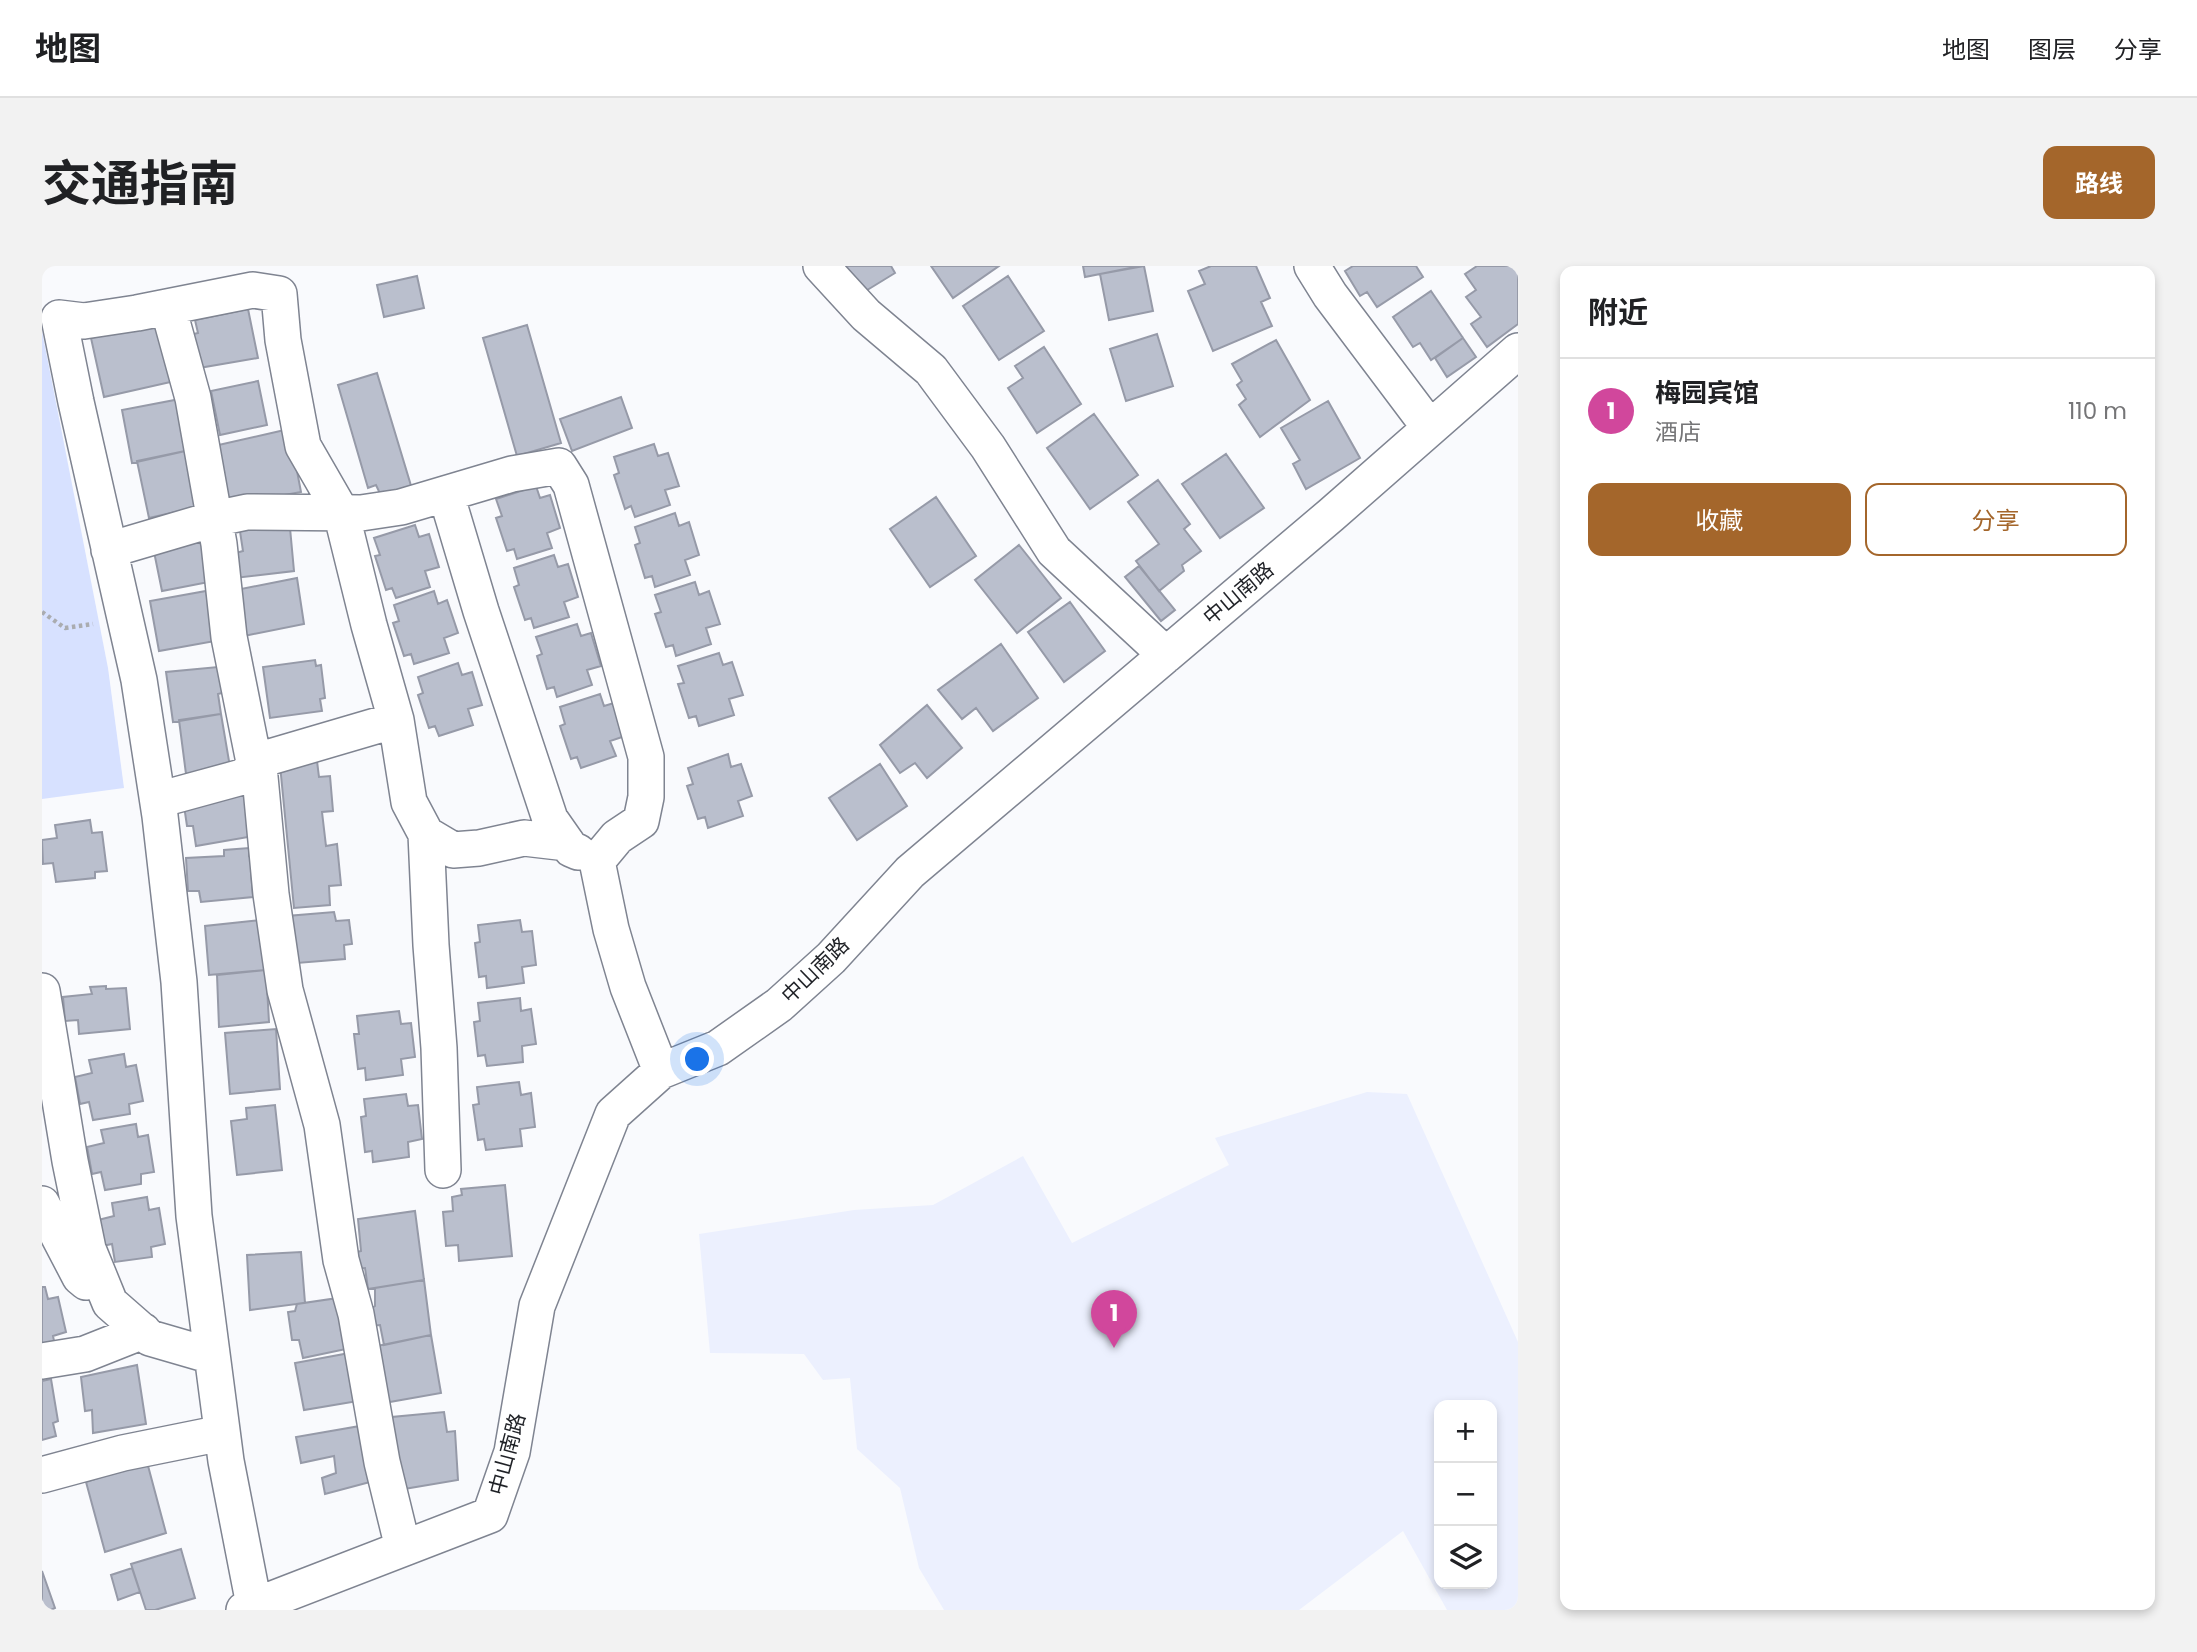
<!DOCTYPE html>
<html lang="zh">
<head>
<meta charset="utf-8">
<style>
  :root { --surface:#fff; --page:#f2f2f2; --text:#202124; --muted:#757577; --line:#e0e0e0; --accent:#a4662b }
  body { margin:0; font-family:Poppins,"Noto Sans SC",sans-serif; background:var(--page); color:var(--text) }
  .controls { position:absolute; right:21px; bottom:21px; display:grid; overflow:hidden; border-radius:14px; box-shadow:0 4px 10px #0003 }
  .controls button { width:63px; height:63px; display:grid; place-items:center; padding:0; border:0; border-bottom:2px solid var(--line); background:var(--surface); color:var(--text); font:35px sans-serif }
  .you { position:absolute; left:656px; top:794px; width:24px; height:24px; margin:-18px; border:5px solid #fff; border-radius:50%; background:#1a73e8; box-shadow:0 0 0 10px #1a73e833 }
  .badge { display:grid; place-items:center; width:46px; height:46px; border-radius:50%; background:var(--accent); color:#fff; font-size:23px; font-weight:700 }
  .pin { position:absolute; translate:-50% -58px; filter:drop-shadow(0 2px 4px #0008) }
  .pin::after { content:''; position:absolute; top:37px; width:24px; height:21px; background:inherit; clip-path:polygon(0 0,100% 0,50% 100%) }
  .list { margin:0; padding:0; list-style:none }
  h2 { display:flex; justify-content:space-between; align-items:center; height:91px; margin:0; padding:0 28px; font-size:30px }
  h2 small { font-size:23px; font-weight:400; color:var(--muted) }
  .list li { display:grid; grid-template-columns:46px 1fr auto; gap:21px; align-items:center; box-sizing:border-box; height:105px; padding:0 28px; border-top:2px solid var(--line) }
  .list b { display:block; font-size:26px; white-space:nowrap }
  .list p { margin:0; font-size:23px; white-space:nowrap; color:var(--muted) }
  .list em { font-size:23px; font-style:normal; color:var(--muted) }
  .actions { display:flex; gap:14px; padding:21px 28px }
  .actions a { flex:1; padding:16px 0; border:2px solid var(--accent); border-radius:14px; text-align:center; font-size:24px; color:var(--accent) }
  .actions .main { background:var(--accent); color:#fff }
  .icon { flex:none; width:38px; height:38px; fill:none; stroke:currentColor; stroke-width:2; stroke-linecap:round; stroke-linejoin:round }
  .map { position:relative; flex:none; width:1476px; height:1344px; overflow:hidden; border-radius:14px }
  header { display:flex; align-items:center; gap:42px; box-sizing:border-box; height:98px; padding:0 35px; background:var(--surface); border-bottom:2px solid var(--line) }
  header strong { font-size:33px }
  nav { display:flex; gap:38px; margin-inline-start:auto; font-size:24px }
  .intro { display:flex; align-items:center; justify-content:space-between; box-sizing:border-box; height:168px; padding:0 42px }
  h1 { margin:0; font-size:49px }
  .button { padding:18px 32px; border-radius:14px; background:var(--accent); color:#fff; font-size:24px; font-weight:700 }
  main { display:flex; gap:42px; padding:0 42px }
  aside { flex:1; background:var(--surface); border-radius:14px; box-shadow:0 4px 10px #0003 }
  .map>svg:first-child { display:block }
  .built { fill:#ecf0fe; fill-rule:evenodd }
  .green { fill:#d7e1ff }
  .building { fill:#babfcd; stroke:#969aa8; stroke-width:2 }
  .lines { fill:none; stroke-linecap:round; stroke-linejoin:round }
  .minor-casing { stroke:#7f8491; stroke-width:38 }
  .path { stroke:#aaacb0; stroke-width:4.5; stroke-dasharray:3.5 3.5; stroke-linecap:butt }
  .minor { stroke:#fff; stroke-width:35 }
  .labels { text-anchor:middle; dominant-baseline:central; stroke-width:7; stroke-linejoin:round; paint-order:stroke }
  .street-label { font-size:21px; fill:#1f2126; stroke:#fff }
</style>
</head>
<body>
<header>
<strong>地图</strong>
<nav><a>地图</a><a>图层</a><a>分享</a></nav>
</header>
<div class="intro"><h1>交通指南</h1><a class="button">路线</a></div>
<main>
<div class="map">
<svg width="1476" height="1344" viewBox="0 0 1476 1344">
  <rect width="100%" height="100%" fill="#f9fafd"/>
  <path class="built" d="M 1325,826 L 1365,828 L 1476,1076 L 1476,1344 L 1405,1344 L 1361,1265 L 1257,1344 L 902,1344 L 877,1302 L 858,1222 L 815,1183 L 808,1112 L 781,1114 L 762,1088 L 668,1087 L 657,968 L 812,944 L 891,939 L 981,890 L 1030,977 L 1187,899 L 1173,872 ZM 1397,1139 L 1450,1139 L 1450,1318 L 1397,1318 Z"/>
  <path class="green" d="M 0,65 L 66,402 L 82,522 L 0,533 Z"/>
  <path class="building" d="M 804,0 L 849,0 L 853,7 L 822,26 Z
    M 889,0 L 957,0 L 911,32 Z
    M 1041,0 L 1098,0 L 1043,11 Z
    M 1102,0 L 1111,45 L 1067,54 L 1058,8 Z
    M 1169,0 L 1214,0 L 1228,32 L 1219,36 L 1230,60 L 1171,85 L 1146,25 L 1163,18 L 1157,5 Z
    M 1311,0 L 1374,0 L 1381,11 L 1335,41 L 1325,26 L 1318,30 L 1303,5 Z
    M 1435,0 L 1471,0 L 1476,7 L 1476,58 L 1445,81 L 1429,58 L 1439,51 L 1424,31 L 1434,24 L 1423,8 Z
    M 375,10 L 382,42 L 342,51 L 335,19 Z
    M 966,10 L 1002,65 L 957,94 L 921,40 Z
    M 1389,25 L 1421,72 L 1389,94 L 1378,77 L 1371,81 L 1351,51 Z
    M 206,43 L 216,92 L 151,103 L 143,70 L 156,67 L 153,54 Z
    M 120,56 L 133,115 L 62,131 L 49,72 Z
    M 485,59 L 519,177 L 475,190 L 441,72 Z
    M 1115,68 L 1131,120 L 1084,135 L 1068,83 Z
    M 1421,72 L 1434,91 L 1405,111 L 1393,92 Z
    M 1234,74 L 1268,134 L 1218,171 L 1197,139 L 1204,133 L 1195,119 L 1200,115 L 1190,98 Z
    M 1002,81 L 1039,138 L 995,167 L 966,122 L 981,112 L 973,100 Z
    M 335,107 L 370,223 L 341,234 L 334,219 L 326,222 L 296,119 Z
    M 216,115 L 225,159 L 178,169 L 169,125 Z
    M 579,131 L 590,162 L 530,185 L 518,153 Z
    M 138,133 L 148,184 L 90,197 L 80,144 Z
    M 1286,135 L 1318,192 L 1264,223 L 1251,198 L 1258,194 L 1239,162 Z
    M 1052,148 L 1096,209 L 1048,243 L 1005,182 Z
    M 247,163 L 259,226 L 182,240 L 172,180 Z
    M 612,178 L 616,190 L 626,187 L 637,220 L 623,224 L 628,239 L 593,251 L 589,240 L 583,243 L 572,209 L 577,207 L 572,191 Z
    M 148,184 L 160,240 L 107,252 L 95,195 Z
    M 1184,188 L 1222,242 L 1178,272 L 1140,218 Z
    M 1116,214 L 1148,258 L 1142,263 L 1159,285 L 1140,299 L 1142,305 L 1117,325 L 1094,295 L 1117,278 L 1086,236 Z
    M 494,220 L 498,232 L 508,229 L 518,262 L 505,267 L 510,282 L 475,293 L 472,283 L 465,285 L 454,252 L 460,250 L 454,233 Z
    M 894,231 L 934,290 L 888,321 L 848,263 Z
    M 633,247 L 637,260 L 647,256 L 657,289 L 643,294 L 648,309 L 613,321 L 610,310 L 603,312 L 593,279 L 598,277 L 593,261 Z
    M 197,259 L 248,262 L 252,305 L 193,312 L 190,288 L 201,285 Z
    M 373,259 L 377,271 L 387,268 L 397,301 L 383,305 L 388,321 L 354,332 L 350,322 L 344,324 L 333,290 L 338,289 L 332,272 Z
    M 164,274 L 172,315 L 120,325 L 110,276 Z
    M 977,279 L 1019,332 L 975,367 L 933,314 Z
    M 512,289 L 516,301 L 526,298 L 536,331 L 522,336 L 527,351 L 492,362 L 489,352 L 483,354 L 472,321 L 477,319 L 472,302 Z
    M 1097,300 L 1133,344 L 1119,355 L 1083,311 Z
    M 255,312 L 262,358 L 202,370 L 194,324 Z
    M 653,316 L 657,329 L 667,325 L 678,358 L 664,362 L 669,378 L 634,390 L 631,379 L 624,381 L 613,348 L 619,346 L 613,329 Z
    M 164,325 L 173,375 L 117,385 L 108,335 Z
    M 392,325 L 396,338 L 405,334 L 416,367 L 402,372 L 407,387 L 372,398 L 369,388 L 362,390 L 351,357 L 357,355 L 352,339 Z
    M 1028,336 L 1063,385 L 1022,416 L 986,366 Z
    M 535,358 L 539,370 L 549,367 L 559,400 L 545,404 L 550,419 L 515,431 L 512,421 L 505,423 L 495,390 L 500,388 L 494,371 Z
    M 959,378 L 996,432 L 951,465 L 934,442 L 920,453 L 896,424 Z
    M 677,387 L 681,399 L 690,396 L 701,429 L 687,433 L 692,449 L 657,460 L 654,450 L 647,452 L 636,418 L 642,417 L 636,400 Z
    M 273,394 L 274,400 L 279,399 L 283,432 L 278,433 L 280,445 L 228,452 L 221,401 Z
    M 416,397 L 420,409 L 430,406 L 440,439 L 426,443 L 431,459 L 397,470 L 393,460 L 387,462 L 376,429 L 381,427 L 376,411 Z
    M 176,401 L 184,426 L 176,428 L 179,448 L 131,456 L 124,406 Z
    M 558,428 L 562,440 L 572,437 L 583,470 L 568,475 L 574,490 L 539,502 L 535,491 L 529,493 L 518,460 L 523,458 L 518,441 Z
    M 885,439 L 920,482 L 885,512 L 873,497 L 858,507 L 838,479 Z
    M 179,448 L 188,501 L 144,508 L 137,454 Z
    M 686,488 L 689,501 L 699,498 L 710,530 L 696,535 L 701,550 L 666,562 L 663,551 L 656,553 L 645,520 L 651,518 L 646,502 Z
    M 275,495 L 277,511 L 288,510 L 291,545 L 280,546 L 284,580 L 295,578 L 299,619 L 287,620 L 288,639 L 252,642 L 238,499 Z
    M 838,498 L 865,540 L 815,574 L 787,532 Z
    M 205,523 L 212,570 L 154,580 L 151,560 L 145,560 L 141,533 Z
    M 48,554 L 50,567 L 60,566 L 65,605 L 53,606 L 53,612 L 14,616 L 11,597 L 1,598 L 0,574 L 15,572 L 13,559 Z
    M 207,582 L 207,590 L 213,589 L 214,606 L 209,606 L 211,631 L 159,636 L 157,625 L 146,625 L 144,592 L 182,590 L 182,584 Z
    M 292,646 L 294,655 L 307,654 L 310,678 L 302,679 L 303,693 L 255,697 L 245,650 Z
    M 219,654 L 224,704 L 167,709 L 163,660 Z
    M 478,654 L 480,666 L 490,665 L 494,699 L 480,701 L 482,717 L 445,722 L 444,710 L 437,711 L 433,677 L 438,676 L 436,659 Z
    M 224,704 L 227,756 L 177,761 L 175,709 Z
    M 64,720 L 64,723 L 84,722 L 88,763 L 37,768 L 36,754 L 23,755 L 21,731 L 50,728 L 48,721 Z
    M 478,732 L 479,745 L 489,743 L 494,778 L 480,780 L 481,796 L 445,800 L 443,789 L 436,790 L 432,756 L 438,755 L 436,737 Z
    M 357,745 L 359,758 L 369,757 L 373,791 L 359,793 L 361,809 L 324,814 L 323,802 L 316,803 L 312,768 L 317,768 L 315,750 Z
    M 234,763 L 238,823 L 188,828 L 183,767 Z
    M 82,788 L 84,801 L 94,799 L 101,835 L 87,838 L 88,848 L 51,854 L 47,836 L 38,838 L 33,811 L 50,807 L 47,794 Z
    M 477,816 L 479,829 L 489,827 L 493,861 L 478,863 L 480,880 L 444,884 L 442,873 L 436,874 L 431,839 L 437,838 L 435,821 Z
    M 364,828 L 366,840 L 376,839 L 380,873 L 366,876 L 367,891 L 331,896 L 330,885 L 323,886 L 319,851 L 324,850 L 322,833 Z
    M 233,839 L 240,904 L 195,909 L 189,855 L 205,853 L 204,842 Z
    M 94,858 L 96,871 L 106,869 L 112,906 L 99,908 L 99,918 L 63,924 L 59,906 L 50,908 L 45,881 L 62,877 L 59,864 Z
    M 463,919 L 470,990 L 417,995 L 416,979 L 404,980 L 401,946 L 411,945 L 410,931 L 420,929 L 419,923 Z
    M 105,931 L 107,944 L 117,942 L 123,978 L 109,981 L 110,991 L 73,996 L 70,978 L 60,980 L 56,954 L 72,950 L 70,937 Z
    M 373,945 L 382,1014 L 326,1023 L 323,1002 L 310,1003 L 308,988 L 319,985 L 316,953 Z
    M 259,986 L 263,1037 L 208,1044 L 205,989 Z
    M 382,1014 L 389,1069 L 342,1079 L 338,1059 L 326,1060 L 324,1046 L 333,1040 L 333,1022 Z
    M 0,1021 L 3,1021 L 6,1033 L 16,1031 L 24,1066 L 11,1070 L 13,1080 L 0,1083 Z
    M 296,1032 L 304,1083 L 261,1092 L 257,1074 L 250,1074 L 246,1046 L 253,1045 L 255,1038 Z
    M 389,1069 L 399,1127 L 342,1137 L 335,1080 Z
    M 313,1086 L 322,1134 L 262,1144 L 253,1097 Z
    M 95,1099 L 104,1158 L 51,1167 L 50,1144 L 43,1145 L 39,1111 Z
    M 9,1113 L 16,1155 L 11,1157 L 14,1170 L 0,1174 L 0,1115 Z
    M 402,1146 L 405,1166 L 413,1165 L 416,1214 L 356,1224 L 350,1151 Z
    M 318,1160 L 328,1216 L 283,1228 L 280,1212 L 294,1207 L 292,1190 L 259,1197 L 254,1171 Z
    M 105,1196 L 124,1267 L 63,1286 L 44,1216 Z
    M 139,1283 L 153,1332 L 113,1344 L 104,1344 L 89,1298 Z
    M 90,1302 L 98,1326 L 76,1334 L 69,1309 Z
    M 0,1305 L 13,1342 L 9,1344 L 0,1344 Z"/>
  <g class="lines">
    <g class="minor-casing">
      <path id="minor" d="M 779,0 L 824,49 L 889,104 L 946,181 L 1012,285 L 1124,389
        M 1270,0 L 1288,29 L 1388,162
        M 126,41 L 151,132 L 177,278 L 187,371 L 213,501 L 218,511 L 229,628 L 243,724 L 280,859 L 299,994 L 314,1048 L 340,1196 L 361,1282
        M 404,228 L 439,345 L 508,553 L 529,583 L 536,586
        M 67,284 L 172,253 L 205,246 L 319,247 L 359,241 L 470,208 L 517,200 L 529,219 L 604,491 L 604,531 L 599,555 L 575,571 L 555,595 L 569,663 L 586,721 L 619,805
        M 116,534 L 200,511 L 228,491 L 354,454
        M 384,568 L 389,679 L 397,782 L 401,904
        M 0,725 L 28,895 L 46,983 L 68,1037 L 108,1072 L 170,1090
        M 0,938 L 38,1011 L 44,1016
        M 0,1095 L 43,1088 L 101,1065
        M 0,1209 L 81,1187 L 180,1167
        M 202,1344 L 448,1249 L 470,1186 L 495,1040 L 571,848 L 619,805 L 676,782 L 737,739 L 789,692 L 868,606 L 1289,249 L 1476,85
        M 213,1344 L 184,1195 L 152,950 L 137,716 L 118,550 L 97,414 L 34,136 L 17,52 L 42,55 L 95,47 L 211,24 L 237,28 L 241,74 L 261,180 L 299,246 L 327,359 L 354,454 L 367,536 L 384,568 L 411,584 L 437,582 L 482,572 L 525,577"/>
    </g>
    <path class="path" d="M 0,346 L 23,362 L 51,358"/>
    <use href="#minor" class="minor"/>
  </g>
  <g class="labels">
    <g class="street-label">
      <text transform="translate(1196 327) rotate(-40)">中山南路</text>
      <text transform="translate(773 704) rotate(-44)">中山南路</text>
      <text transform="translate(465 1188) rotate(-75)">中山南路</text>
    </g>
  </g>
</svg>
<div class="controls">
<button>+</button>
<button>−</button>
<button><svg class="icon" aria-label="layers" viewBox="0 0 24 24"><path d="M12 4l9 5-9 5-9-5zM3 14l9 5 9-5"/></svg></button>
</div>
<div class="you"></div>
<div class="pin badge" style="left:1072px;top:1082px;background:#d1479c">1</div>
</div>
<aside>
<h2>附近<small></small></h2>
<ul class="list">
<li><span class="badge" style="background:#d1479c">1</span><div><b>梅园宾馆</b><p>酒店</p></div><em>110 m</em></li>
</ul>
<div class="actions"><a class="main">收藏</a><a>分享</a></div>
</aside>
</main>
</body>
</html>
